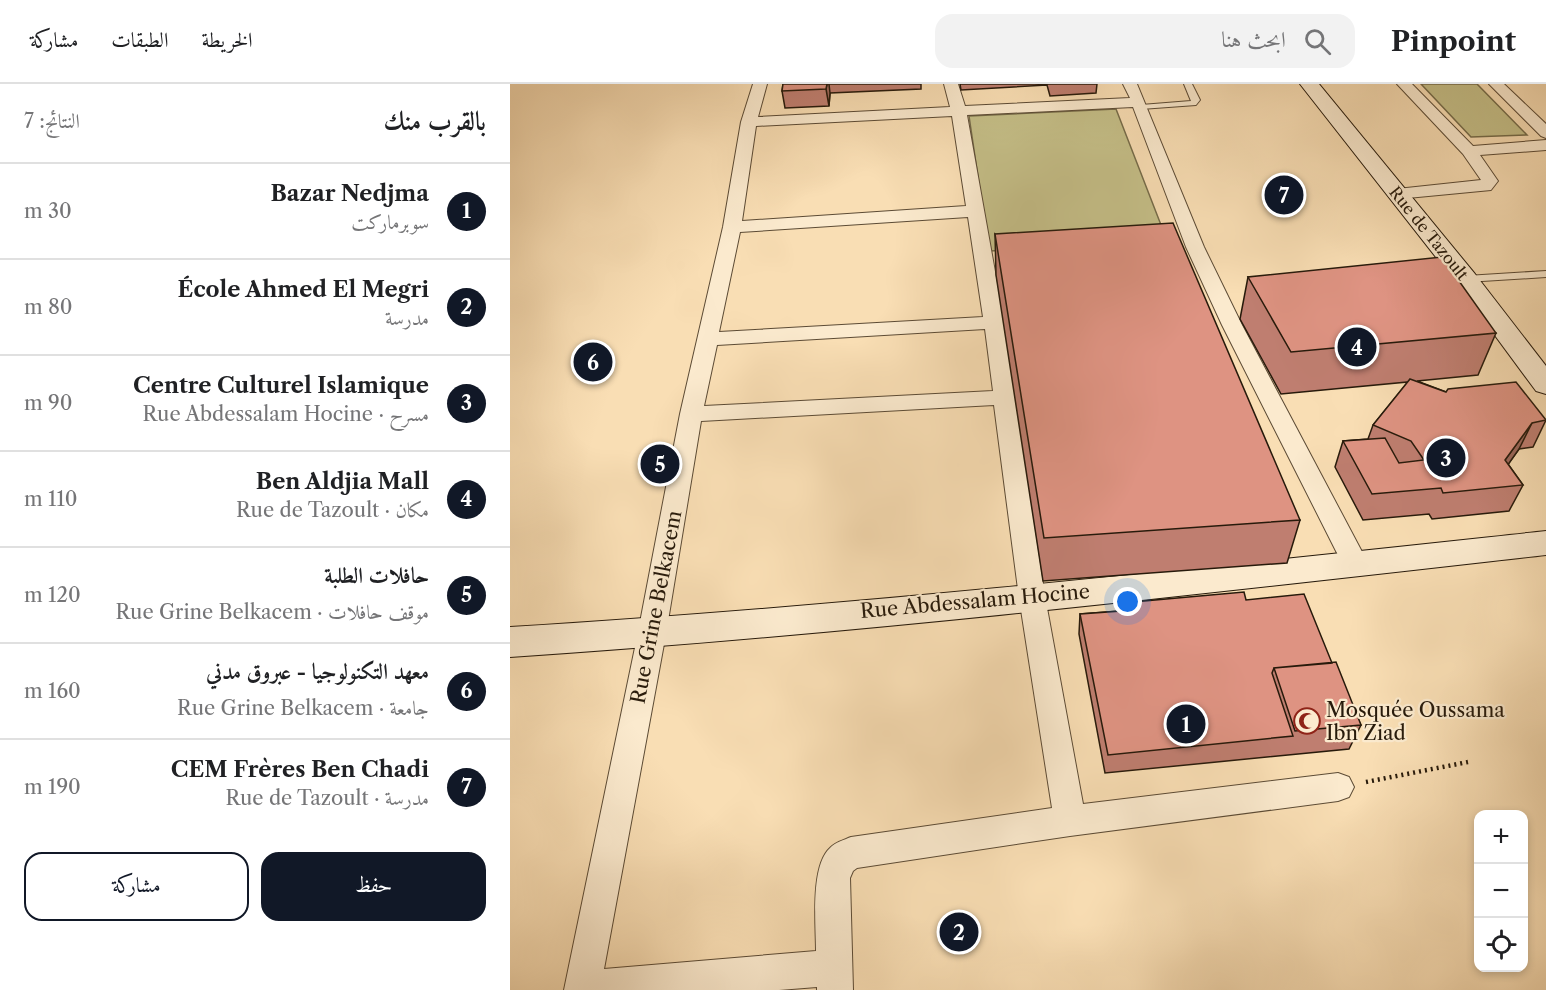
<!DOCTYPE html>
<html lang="ar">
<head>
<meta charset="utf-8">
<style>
  :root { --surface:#fff; --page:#f2f2f2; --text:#202124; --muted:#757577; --line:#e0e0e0; --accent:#111827 }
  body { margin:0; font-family:"Libre Caslon Text",Amiri,serif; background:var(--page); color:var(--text); direction:rtl }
  .controls { position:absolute; right:18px; bottom:18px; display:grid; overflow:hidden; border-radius:12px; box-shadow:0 3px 9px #0003 }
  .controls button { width:54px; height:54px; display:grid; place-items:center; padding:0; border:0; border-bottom:2px solid var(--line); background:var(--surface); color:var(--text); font:30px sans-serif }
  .you { position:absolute; left:618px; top:518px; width:21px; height:21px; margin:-15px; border:4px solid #fff; border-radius:50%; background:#1a73e8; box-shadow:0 0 0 9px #1a73e833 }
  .badge { display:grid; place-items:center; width:39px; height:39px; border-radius:50%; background:var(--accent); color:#fff; font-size:20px; font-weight:700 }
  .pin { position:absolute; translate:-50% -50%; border:3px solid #fff; box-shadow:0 2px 6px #0006 }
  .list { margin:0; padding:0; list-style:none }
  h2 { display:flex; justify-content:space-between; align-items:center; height:78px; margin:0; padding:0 24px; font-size:26px }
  h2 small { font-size:20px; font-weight:400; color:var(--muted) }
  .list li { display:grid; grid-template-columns:39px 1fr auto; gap:18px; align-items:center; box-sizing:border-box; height:96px; padding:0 24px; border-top:2px solid var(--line) }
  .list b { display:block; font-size:22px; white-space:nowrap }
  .list p { margin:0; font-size:20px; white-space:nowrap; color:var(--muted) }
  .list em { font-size:20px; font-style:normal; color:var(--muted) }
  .actions { display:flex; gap:12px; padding:18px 24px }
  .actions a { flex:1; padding:14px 0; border:2px solid var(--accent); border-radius:18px; text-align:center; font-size:21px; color:var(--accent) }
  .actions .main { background:var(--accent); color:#fff }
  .icon { flex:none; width:33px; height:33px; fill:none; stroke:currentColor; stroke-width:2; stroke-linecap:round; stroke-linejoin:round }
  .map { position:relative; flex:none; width:1036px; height:906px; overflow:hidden; direction:ltr }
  header { display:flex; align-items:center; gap:36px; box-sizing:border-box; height:84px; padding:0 30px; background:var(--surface); border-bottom:2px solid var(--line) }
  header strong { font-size:28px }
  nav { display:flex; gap:33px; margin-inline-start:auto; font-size:21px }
  .search { width:420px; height:54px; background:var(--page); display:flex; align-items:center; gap:15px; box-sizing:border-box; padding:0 21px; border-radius:18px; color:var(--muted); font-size:22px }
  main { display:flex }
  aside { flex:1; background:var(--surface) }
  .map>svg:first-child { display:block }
  .green { fill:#c5bf88; stroke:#766c4a; stroke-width:1.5 }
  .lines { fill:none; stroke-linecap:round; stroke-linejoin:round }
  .service-casing { stroke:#5c4b35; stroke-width:2 }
  .minor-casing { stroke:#5c4b35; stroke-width:2 }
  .secondary-casing { stroke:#271a0b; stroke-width:2 }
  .path { stroke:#271a0b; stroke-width:4.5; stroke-dasharray:2 4; stroke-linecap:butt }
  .service { fill:#fbeace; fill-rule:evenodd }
  .minor { fill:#fbeace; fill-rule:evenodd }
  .secondary { fill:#fbeace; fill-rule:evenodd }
  .wall { fill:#bf7e70; stroke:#271a0b; stroke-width:1.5 }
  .shaded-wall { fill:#9b675b; stroke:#271a0b; stroke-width:1.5 }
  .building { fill:#de9382; stroke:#271a0b; stroke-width:1.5 }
  .labels { text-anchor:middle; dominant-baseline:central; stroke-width:4.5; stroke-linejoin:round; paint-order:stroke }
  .far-street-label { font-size:16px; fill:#271a0b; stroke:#fbeace }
  .street-label { font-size:20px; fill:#271a0b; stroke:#fbeace }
  .poi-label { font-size:20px; fill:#271a0b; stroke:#fbeace; text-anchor:start }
</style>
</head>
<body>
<header>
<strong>Pinpoint</strong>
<div class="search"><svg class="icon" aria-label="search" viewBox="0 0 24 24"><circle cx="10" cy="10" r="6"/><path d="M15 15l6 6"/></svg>ابحث هنا</div>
<nav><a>الخريطة</a><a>الطبقات</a><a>مشاركة</a></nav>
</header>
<main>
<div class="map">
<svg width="1036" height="906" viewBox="0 0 1036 906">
  <rect width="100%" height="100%" fill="#f9deb4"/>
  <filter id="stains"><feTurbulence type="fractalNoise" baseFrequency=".00333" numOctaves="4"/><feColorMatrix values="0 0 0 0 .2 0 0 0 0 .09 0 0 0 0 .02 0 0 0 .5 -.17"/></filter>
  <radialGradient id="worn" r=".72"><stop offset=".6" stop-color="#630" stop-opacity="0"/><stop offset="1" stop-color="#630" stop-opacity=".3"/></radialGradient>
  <path class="green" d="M 911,0 L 967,0 L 1017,51 L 961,53 Z
    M 606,25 L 658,159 L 479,167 L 459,32 Z"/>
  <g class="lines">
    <g class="service-casing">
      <path id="service" d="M 674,0 L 682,0 L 690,16 L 686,21 L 631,25 L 627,23 L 631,21 L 681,17 Z
        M 1036,187 L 1036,193 L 956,198 L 951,195 L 956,192 Z"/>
    </g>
    <g class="minor-casing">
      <path id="minor" d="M 243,0 L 257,0 L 248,33 L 440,23 L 434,0 L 448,0 L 455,22 L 620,14 L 613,0 L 627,0 L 694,163 L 732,241 L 859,481 L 855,488 L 846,491 L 837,488 L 833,481 L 712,241 L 676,163 L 623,23 L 457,31 L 494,238 L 535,513 L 573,720 L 828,689 L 839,693 L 844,703 L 839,713 L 828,717 L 560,752 L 347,784 L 343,787 L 340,794 L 343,906 L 307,906 L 307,903 L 269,906 L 54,906 L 128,549 L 170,330 L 213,143 L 231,38 ZM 442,32 L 456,122 L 232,137 L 246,42 ZM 458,133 L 473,233 L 209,248 L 230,148 ZM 475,245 L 483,307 L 194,322 L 207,261 ZM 484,321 L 509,513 L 542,724 L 341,753 C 334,756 325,758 320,764 C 300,782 306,841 306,867 L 94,885 L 156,549 L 191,337 Z
        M 887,0 L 902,0 L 963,62 L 1036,56 L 1036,66 L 970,71 L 988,97 L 981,106 L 887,115 L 881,114 L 878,110 L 881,106 L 887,105 L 971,96 L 953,70 Z
        M 979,0 L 994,0 L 1036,40 L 1036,54 L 1031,52 Z"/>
    </g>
    <g class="secondary-casing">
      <path id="secondary" d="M 790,0 L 809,0 L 965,190 L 1036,282 L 1036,310 L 1026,307 L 947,200 Z
        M 1036,447 L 1036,471 C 691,510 346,550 0,573 L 0,543 C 346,522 691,484 1036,447 Z"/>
    </g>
    <path class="path" d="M 856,698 L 958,678"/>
    <use href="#service" class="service"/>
    <use href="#minor" class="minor"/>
    <use href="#secondary" class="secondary"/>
  </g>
  <path class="wall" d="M 273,0 L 411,0 L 411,5 L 320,9 L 319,22 L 275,24 L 272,7 Z
    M 450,0 L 587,0 L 586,9 L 540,12 L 537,1 L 451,6 Z
    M 485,150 L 790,436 L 777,479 L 533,497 L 486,191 Z
    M 738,193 L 986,249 L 968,291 L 907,297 L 936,308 L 1036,336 L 1023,363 L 1009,365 L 998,380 L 1013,401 L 999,427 L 922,435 L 919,430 L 853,436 L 825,383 L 833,357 L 858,355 L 863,341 L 898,298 L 771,310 L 730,235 Z
    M 736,516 L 822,579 L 851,641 L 839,665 L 595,689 L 569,550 L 570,530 L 622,526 L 623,518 Z"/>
  <path class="shaded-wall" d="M 317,0 L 319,0 L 320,9 L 319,22 L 316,5 Z
    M 1022,339 L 1009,365 L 983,402 L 995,376 Z"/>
  <path class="building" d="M 273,0 L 317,0 L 316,5 L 272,7 Z
    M 663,139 L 790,436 L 534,454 L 485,150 Z
    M 932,173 L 986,249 L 781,268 L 738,193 Z
    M 900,295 L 936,308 L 938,305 L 1006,298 L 1036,336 L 1022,339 L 995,376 L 1013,401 L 933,409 L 931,404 L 862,410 L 833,357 L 875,354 L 889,379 L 914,376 L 901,357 L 863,341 Z
    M 734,508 L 736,516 L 794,510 L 822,579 L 764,584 L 762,589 L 783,652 L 598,671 L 570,530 L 625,526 L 623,518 Z
    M 826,578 L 851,641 L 785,647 L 764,584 Z"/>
  <defs>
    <g id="mosque-ring" transform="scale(1.35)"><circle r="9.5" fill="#fbeace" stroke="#8f2418" stroke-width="1.5"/><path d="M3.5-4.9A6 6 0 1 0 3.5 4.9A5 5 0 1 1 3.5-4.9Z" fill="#8f2418"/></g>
  </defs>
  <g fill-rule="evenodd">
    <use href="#mosque-ring" x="797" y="637"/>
  </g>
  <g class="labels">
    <g class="far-street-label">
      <text transform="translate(919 149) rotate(51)">Rue de Tazoult</text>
    </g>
    <g class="street-label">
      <text transform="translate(465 517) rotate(-5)">Rue Abdessalam Hocine</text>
      <text transform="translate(146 523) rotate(-79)">Rue Grine Belkacem</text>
    </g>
    <g class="poi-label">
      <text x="816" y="626">Mosquée Oussama<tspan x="816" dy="23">Ibn Ziad</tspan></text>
    </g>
  </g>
  <rect width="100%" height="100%" filter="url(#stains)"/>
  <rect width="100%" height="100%" fill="url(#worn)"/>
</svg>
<div class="controls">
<button>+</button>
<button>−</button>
<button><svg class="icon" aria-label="locate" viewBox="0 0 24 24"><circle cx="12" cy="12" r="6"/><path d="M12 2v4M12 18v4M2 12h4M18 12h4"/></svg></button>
</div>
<div class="you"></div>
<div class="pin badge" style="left:676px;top:640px">1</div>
<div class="pin badge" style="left:449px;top:848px">2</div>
<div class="pin badge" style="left:936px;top:374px">3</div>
<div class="pin badge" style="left:847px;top:263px">4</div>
<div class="pin badge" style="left:150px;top:380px">5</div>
<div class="pin badge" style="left:83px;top:278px">6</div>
<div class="pin badge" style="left:774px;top:111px">7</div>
</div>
<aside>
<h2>بالقرب منك<small>النتائج: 7</small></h2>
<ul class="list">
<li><span class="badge">1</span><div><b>Bazar Nedjma</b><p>سوبرماركت</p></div><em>30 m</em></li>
<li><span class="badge">2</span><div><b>École Ahmed El Megri</b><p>مدرسة</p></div><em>80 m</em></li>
<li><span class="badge">3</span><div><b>Centre Culturel Islamique</b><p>مسرح · Rue Abdessalam Hocine</p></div><em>90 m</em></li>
<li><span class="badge">4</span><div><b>Ben Aldjia Mall</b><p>مكان · Rue de Tazoult</p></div><em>110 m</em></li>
<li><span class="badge">5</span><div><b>حافلات الطلبة</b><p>موقف حافلات · Rue Grine Belkacem</p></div><em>120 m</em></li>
<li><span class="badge">6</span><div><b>معهد التكنولوجيا - عبروق مدني</b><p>جامعة · Rue Grine Belkacem</p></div><em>160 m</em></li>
<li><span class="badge">7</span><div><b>CEM Frères Ben Chadi</b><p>مدرسة · Rue de Tazoult</p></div><em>190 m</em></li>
</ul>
<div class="actions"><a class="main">حفظ</a><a>مشاركة</a></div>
</aside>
</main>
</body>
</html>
